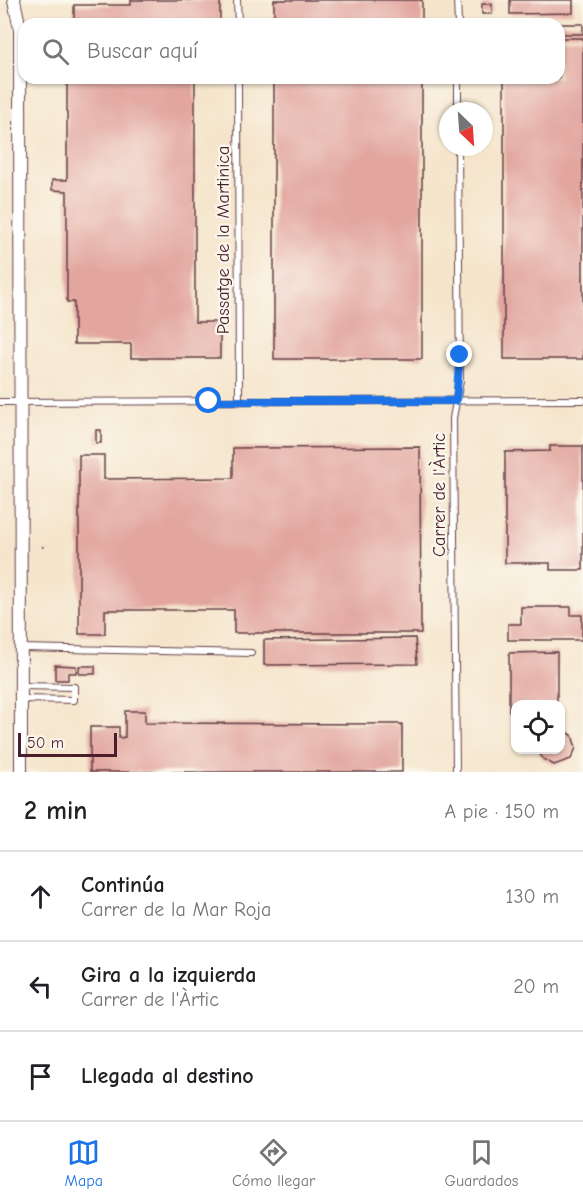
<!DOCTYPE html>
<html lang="es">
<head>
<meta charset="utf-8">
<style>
  :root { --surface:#fff; --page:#f2f2f2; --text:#202124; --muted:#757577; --line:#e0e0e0; --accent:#1a73e8 }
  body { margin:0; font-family:"Comic Neue",sans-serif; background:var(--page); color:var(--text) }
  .controls { position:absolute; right:18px; bottom:18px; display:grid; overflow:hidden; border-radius:12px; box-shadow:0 2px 4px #0004 }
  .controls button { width:54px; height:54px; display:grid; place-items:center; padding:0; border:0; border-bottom:2px solid var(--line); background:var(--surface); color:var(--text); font:30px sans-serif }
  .compass { position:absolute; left:439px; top:102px; width:54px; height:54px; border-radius:50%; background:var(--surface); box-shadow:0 2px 4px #0004; rotate:155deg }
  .scale { position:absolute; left:18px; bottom:15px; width:99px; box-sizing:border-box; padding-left:6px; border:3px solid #4a1f2b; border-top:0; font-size:16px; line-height:21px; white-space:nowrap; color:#4a1f2b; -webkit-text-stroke:4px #fbf7ec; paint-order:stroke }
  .stop { position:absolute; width:18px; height:18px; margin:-14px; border:4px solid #1a73e8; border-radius:50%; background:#fff }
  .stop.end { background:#1a73e8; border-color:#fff; box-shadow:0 2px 6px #0008 }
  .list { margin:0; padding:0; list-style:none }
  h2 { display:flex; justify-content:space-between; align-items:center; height:78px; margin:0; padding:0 24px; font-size:26px }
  h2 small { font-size:20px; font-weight:400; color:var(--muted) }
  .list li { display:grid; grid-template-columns:39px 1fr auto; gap:18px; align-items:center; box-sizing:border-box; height:90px; padding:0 24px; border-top:2px solid var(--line) }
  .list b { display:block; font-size:22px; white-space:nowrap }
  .list p { margin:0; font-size:20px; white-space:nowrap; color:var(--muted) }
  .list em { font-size:20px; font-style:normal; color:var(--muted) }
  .icon { flex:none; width:33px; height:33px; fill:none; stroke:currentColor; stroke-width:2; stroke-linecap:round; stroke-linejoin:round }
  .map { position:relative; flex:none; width:583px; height:772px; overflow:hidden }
  .search { position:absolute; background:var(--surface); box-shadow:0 2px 4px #0004; left:18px; right:18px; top:18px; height:66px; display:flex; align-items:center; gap:15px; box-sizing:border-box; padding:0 21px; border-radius:18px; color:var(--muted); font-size:22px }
  .sheet { height:348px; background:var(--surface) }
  nav { display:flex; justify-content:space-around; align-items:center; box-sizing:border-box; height:84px; border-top:2px solid var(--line); background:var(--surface); font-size:16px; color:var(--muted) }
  nav a { display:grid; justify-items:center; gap:3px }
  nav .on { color:var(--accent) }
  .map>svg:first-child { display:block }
  .building { fill:#e2a69f }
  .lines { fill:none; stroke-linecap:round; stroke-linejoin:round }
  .lane-casing { stroke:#643d43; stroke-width:8 }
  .street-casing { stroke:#643d43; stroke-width:14 }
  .path { stroke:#643d43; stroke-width:2; stroke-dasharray:1.5 4.5; stroke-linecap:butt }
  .lane { stroke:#fff; stroke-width:6 }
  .street { stroke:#fff; stroke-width:12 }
  .route { stroke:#1a73e8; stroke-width:8 }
  .labels { text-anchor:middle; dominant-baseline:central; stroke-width:4.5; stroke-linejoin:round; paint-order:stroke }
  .street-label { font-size:18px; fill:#4a1f2b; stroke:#fbf7ec }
</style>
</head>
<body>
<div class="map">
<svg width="583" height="772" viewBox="0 0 583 772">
  <rect width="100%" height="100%" fill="#fbf7ec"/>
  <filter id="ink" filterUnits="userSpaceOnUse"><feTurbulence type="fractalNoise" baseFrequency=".0167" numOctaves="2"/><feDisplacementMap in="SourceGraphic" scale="12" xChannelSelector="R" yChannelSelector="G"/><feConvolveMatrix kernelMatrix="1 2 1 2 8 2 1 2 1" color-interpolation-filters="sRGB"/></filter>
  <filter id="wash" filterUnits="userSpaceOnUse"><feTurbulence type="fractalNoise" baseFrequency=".008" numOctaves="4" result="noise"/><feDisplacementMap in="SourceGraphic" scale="24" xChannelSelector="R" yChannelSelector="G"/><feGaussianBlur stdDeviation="1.35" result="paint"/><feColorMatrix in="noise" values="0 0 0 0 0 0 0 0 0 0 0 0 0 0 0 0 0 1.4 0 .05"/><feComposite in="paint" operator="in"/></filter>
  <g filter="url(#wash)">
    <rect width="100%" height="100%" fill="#f5e5cc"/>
    <g id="blocks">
      <path class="building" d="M 131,0 L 220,0 L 220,24 L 74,24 L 74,5 L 131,5 Z
        M 274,0 L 422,0 L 422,24 L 274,24 Z
        M 510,0 L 573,0 L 573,13 L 510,14 Z
        M 482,4 L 492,4 L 492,14 L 482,14 Z
        M 559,24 L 583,24 L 583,34 L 559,34 Z
        M 559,38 L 583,38 L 583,359 L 504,359 L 504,78 L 559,78 Z
        M 67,78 L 195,78 L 195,322 L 220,322 L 220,358 L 131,358 L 131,344 L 74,344 L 74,302 L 67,302 L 67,191 L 52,190 L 52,180 L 67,180 Z
        M 274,78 L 422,78 L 422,359 L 274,359 Z
        M 96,430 L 101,430 L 101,443 L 96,443 Z
        M 550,446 L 583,446 L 583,570 L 550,570 L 550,563 L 505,563 L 505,452 L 550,451 Z
        M 420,447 L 421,633 L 234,633 L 234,610 L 105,610 L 105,634 L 79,634 L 79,455 L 104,455 L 104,479 L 233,478 L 233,448 Z
        M 521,607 L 571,607 L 571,615 L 582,615 L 582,640 L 508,640 L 508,624 L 521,624 Z
        M 415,638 L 417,664 L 264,665 L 264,640 Z
        M 557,652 L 557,704 L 516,704 L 516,711 L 509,711 L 509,653 Z
        M 55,665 L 76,666 L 76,673 L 68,673 L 68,680 L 55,680 Z
        M 79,666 L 95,666 L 95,674 L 79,674 Z
        M 125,711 L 145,711 L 145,723 L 402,724 L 402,772 L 90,772 L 90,727 L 119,727 L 119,738 L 125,737 Z
        M 560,728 L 572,735 L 576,748 L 571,759 L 554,765 L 543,759 L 538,750 L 560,750 Z"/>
    </g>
  </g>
  <g filter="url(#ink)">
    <use href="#blocks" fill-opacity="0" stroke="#643d43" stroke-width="1.5"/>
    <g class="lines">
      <g class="lane-casing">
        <path id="lane" d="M 237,0 L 238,24
          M 457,0 L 458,24
          M 238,78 L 239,402
          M 458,78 L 458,111
          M 0,402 L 583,400
          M 21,648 L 251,653
          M 21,699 L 74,700 L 74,687 L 21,686
          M 456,772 L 453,418 L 460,381 L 458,147"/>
      </g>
      <g class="street-casing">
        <path id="street" d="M 14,0 L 20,29 L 21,772"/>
      </g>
      <path class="path" d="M 42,547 L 48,546"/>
      <use href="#lane" class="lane"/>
      <use href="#street" class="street"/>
    </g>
  </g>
  <g class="lines" filter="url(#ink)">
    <path class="route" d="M 209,401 L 456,401 L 460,355"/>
  </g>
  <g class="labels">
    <g class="street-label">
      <text transform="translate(223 240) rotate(-90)">Passatge de la Martinica</text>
      <text transform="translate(439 495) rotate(-90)">Carrer de l'Àrtic</text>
    </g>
  </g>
</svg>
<div class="controls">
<button><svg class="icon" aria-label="locate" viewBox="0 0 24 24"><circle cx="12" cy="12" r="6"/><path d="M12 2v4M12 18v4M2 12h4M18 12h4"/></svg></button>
</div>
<svg class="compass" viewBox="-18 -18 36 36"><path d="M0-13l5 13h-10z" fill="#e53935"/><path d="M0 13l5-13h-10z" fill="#757577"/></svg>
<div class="scale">50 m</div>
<div class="stop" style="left:209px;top:401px"></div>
<div class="stop end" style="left:460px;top:355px"></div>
<div class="search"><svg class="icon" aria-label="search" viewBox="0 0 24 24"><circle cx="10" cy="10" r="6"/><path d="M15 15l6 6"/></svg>Buscar aquí</div>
</div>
<section class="sheet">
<h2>2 min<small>A pie · 150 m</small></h2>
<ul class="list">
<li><svg class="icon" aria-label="ahead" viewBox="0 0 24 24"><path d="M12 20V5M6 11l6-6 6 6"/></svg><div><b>Continúa</b><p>Carrer de la Mar Roja</p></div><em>130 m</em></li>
<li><svg class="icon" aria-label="left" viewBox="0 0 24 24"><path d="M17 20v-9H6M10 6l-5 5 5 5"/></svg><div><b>Gira a la izquierda</b><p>Carrer de l'Àrtic</p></div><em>20 m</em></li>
<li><svg class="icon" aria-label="arrive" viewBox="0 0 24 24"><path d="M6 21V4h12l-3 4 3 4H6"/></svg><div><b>Llegada al destino</b></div></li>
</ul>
</section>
<nav>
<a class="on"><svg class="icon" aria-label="map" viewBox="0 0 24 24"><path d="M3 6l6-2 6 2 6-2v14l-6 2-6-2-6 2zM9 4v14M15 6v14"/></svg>Mapa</a>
<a><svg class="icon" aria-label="directions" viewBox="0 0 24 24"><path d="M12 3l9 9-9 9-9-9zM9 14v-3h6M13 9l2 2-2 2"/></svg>Cómo llegar</a>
<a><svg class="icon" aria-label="saved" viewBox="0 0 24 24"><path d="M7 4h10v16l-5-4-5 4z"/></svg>Guardados</a>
</nav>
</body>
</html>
